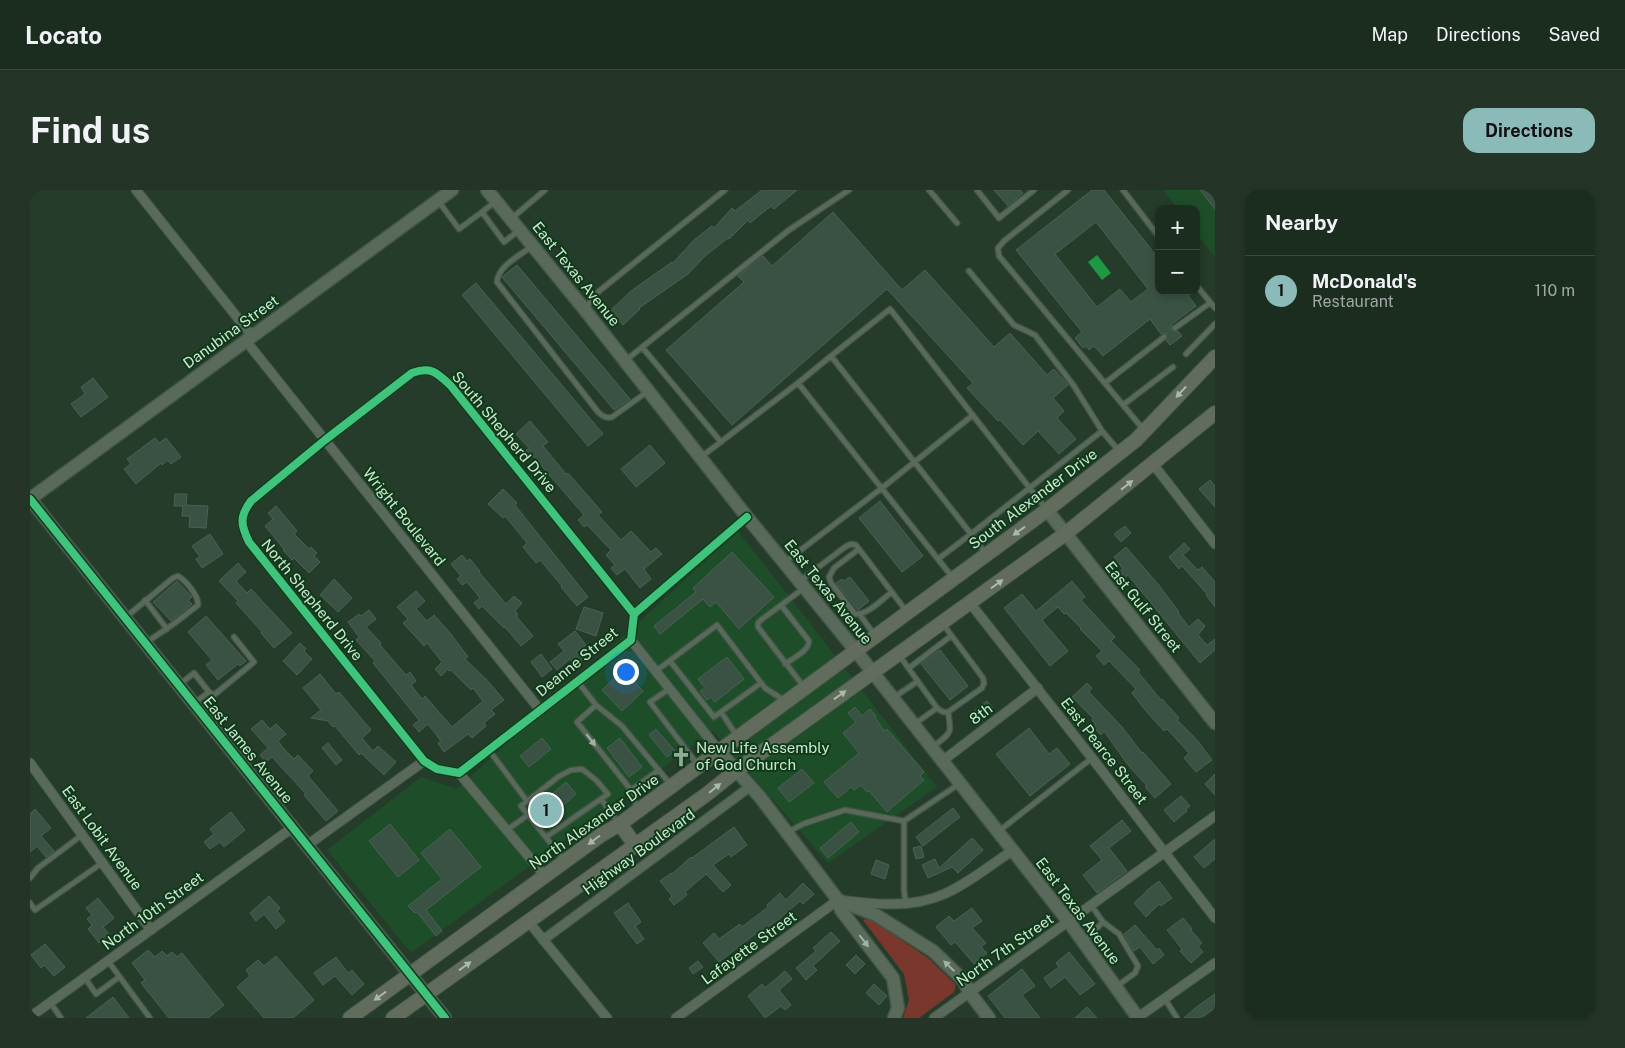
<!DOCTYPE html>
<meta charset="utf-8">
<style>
:root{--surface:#1b2d1f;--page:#243528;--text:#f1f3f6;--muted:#a0a8a4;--line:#39493d;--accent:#8bbbb9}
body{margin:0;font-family:"Public Sans",sans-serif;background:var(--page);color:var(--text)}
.controls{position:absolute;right:15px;top:15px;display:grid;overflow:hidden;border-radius:10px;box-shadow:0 2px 8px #0003}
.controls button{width:45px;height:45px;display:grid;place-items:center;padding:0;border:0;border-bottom:1px solid var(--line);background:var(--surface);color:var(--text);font:25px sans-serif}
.you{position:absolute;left:595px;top:481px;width:18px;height:18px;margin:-12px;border:4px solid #fff;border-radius:50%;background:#1a73e8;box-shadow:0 0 0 8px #1a73e833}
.badge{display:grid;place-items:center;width:32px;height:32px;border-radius:50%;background:var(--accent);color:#111;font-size:16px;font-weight:700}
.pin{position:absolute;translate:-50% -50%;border:2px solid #fff;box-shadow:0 1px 5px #0006}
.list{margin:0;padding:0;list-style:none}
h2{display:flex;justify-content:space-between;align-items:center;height:65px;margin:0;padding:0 20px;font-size:21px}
h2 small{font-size:16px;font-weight:400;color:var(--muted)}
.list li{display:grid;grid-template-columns:32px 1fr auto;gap:15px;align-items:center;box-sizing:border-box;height:70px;padding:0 20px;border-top:1px solid var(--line)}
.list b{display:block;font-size:19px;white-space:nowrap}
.list p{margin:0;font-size:16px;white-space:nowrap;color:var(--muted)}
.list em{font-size:16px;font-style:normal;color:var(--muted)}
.map{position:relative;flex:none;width:1185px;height:828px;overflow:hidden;border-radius:15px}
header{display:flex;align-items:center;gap:30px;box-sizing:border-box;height:70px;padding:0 25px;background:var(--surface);border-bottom:1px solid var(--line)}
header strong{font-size:24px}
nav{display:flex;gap:28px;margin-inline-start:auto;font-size:18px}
.intro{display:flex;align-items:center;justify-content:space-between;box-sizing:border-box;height:120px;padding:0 30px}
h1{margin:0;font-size:35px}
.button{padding:12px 22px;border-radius:15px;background:var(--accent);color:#111;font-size:18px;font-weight:700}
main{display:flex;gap:30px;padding:0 30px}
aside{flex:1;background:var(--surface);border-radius:15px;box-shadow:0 2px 8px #0003}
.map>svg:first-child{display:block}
.built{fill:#1e4e29}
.green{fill:#7a382d}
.water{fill:#1f9844}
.building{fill:#3a5244;stroke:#4a6154;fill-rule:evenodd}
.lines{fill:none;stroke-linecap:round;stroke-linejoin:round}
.lane-casing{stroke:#425546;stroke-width:7}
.street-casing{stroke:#425546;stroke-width:11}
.secondary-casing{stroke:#425546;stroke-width:15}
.primary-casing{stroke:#425546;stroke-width:16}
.lane{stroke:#596a5b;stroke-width:4.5}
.street{stroke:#596a5b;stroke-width:9}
.secondary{stroke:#596a5b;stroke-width:12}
.primary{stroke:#616c5c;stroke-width:14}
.cycleway-casing{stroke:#0d3b19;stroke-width:11}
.cycleway{stroke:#40c37c;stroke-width:8}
.oneway{fill:#a8bba7}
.oneway2{fill:#9fb4a1}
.labels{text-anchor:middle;stroke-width:4;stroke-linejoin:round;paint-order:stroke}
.street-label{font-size:15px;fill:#cee6d0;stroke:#0d3b19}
.poi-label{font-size:15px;fill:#cee6d0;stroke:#0d3b19;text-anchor:start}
</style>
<header>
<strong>Locato</strong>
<nav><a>Map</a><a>Directions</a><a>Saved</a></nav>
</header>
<div class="intro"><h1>Find us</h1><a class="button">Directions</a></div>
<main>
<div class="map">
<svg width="1185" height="828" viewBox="0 0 1185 828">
<rect width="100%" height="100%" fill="#243c29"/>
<path class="built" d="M1133 0H1185V67L1166 43V19H1148Z
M708 341 907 597 798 673 683 541 381 763 297 660 391 587 427 599Z"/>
<path class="green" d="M839 728 898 768 926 795 924 802 889 828H873L879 810 874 784 833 730Z"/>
<path class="water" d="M1067 65 1081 83 1072 90 1058 72Z"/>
<path class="building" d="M732 0H767L744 19 741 16 720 33 718 30 699 49 698 48 675 66 658 84 609 118 610 119 593 135 580 121 601 101 642 72 643 73 664 50 682 36 684 38 702 18 705 21Z
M964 0H990L993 3 978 16Z
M1062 0H1074L1129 69V101H1155L1166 116 1142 134 1141 138 1142 141H1148L1152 146 1140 155 1136 150 1137 145 1135 143 1131 144 1120 129 1073 166 1064 156 1059 160 1056 156 1053 158 1045 148 1052 142 986 60ZM1066 32 1118 99 1101 112 1090 99 1067 117 1025 64Z
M1170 0H1185V19Z
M803 22 872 100 895 80 964 157 980 143 1017 185 1024 179 1038 195 1023 208 1034 221 1027 228 1046 249 1029 264 1008 241 993 255 970 230 968 231 937 198 943 193 857 99 702 235 636 160 714 92 708 86 733 66 742 76Z
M487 75 600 209 584 220 472 87Z
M446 93 573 244 558 256 432 105Z
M63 188 78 207 51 227 41 214 55 204 51 197Z
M500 231 518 252 513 256 536 284 538 283 572 322 568 325 591 350 601 341 621 362 626 358 632 364 614 379 621 389 610 398 595 379 587 385 581 378 585 375 576 365 581 360 557 335 554 337 548 330 554 325 503 266 497 270 492 264 499 258 486 244Z
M125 248 129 253 136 248 151 267 141 274 138 270 132 275 131 273 106 294 94 279 101 274 97 269Z
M620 255 635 273 606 297 591 279Z
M1180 290 1185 296V317L1169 299Z
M473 299 487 313 485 315 558 407 547 416 531 397 532 396 510 370 506 373 493 357 497 353 475 326 473 328 458 314Z
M145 304H157L156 315 178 316 176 338 159 337 160 326H152L153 316H144Z
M850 311 893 366 872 382 829 328Z
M246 316 267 341 264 344 279 359 281 357 287 363 284 366 290 372 279 383 264 368 262 370 253 360 254 359 235 336 243 329 238 323Z
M1095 336 1101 343 1091 352 1084 344Z
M180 344 193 364 172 378 166 369 170 367 162 356Z
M1154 353 1160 359 1153 365 1168 380 1172 377 1185 392V417L1176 405 1177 404 1152 376 1149 379 1139 367Z
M1096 357 1128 394 1149 422 1148 423 1159 437 1168 429 1175 436 1168 445 1177 455 1185 449V460L1170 473 1098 385 1092 391 1087 384 1093 379 1084 367Z
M702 362 744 407 709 439 686 412 680 417 673 409 630 444 624 436 666 402 663 398Z
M432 365 437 371 440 369 450 381 449 382 476 414 484 406 492 413 485 421 488 424 486 426 503 446 491 456 475 437 474 438 452 416 449 419 444 413 450 408 437 392 432 395 427 389 431 386 421 374Z
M208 373 216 382 206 391 217 403 221 399 262 443 244 458 231 443 232 442 206 413 208 411 189 391Z
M820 387 839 411 828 420 806 393 812 389 814 391Z
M304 389 322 408 308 422 290 405Z
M147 391 160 405 162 407 158 410 162 414 141 431 123 412Z
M1042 391 1055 407 1051 410 1085 447 1081 451 1110 480 1108 482 1131 510 1132 509 1149 528 1147 530 1167 550 1182 570 1166 582 1154 568 1159 563 1137 539 1134 541 1116 521 1102 503 1106 499 1079 471 1074 475 1066 466 1072 461 1050 439 1051 438 1036 423 1034 424 1028 417 1012 430 1038 461 1020 476 974 418 992 404 1006 421Z
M386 401 395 411 386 419 397 431 404 425 421 444 438 467 435 469 456 489 474 510 461 520 465 524 454 533 456 536 442 548 438 544 414 562 408 553 411 551 398 534 389 542 383 535 389 530 343 473 345 471 326 450 329 447 318 432 329 424 331 426 339 420 346 429 336 437 351 453 350 455 376 485 380 482 386 491 381 495 392 509 395 506 422 537 453 511 443 498 441 500 421 480 419 481 418 479 411 486 405 479 412 472 397 453 394 456 373 433 378 429 367 417Z
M554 417 573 423 566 446 546 439Z
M176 426 216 471 210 476 208 474 188 490 176 475 182 470 158 442Z
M545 441 556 455 546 462 553 470 545 476 540 469 527 480 520 472 534 461 528 454Z
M270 453 276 459 274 461 282 469 267 485 253 471Z
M910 460 938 496 920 510 891 474Z
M511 464 522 479 512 487 501 472Z
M697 467 714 489 685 512 681 507 677 510 670 501 675 498 668 489Z
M593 480 613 501 592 521 572 500Z
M290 484 306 504 309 502 341 540 332 548 343 561 348 556 366 572 354 585 331 563 329 565 305 536 303 537 298 531 281 528 291 520 273 498Z
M1057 493 1062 498 1059 502 1092 537 1112 563 1113 562 1141 594 1125 608 1115 597 1117 596 1098 575 1074 541 1071 545 1063 537 1066 534 1062 530 1063 528 1042 507Z
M957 511 963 518 950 528 944 521Z
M825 517 832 526 840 519 846 526 845 527 854 541 857 539 894 582 890 586 894 590 857 622 839 601 837 602 831 595 824 600 821 597 808 608 794 592 829 563 813 543 826 532 818 523Z
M232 530 240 539 246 534 256 544 248 551 253 558 264 569 268 565 283 581 278 586 308 621 296 631 274 605 276 604 242 567 236 572 230 565 238 558 221 539Z
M999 538 1019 564 1027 558 1040 574 1000 606 966 564Z
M626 539 645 561 637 567 619 545Z
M512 548 521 559 499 577 490 566Z
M590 548 612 577 599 587 577 558Z
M298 553 312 570 306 575 292 558Z
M772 579 784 593 759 612 748 598Z
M1185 584V605L1175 594Z
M536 592 546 604 516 630 504 616 514 607 516 609Z
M1151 606 1160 616 1156 619 1157 621 1144 632 1134 620Z
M923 618 930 627 893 656 886 647Z
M5 619 21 638 11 646 24 661 16 667 7 656 0 662V624Z
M201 622 215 640 194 657 190 652 180 659 174 652 184 644 180 639Z
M1092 630 1101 641 1079 658 1097 681 1067 703 1053 685 1072 670 1060 656Z
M821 632 829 642 798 668 790 658Z
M360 634 389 670 368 687 339 651Z
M704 637 717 655 701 667 699 664 683 675 701 695 693 702 676 684 655 702 657 705 644 715 639 709 642 706 630 691 641 683 642 684 661 667 662 668Z
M420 639 451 677 396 720 412 741 406 746 387 722 385 723 378 716 412 689 391 663Z
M942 648 953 660 928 683 922 677 898 688 892 675 905 669 909 678Z
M1185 649V669L1174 678 1164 667Z
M891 656 894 667 886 669 883 658Z
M846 670 859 675 855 689 841 684Z
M1129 691 1142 708 1131 716 1129 714 1116 727 1104 713 1116 702V701Z
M773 693 784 704 773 714 770 711 749 729 730 743 729 741 689 772 673 753 684 743 689 749 710 734 712 737 738 717 737 715 750 703 756 710Z
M239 706 250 718 247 721 255 731 246 739 234 724 226 731 220 723Z
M68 708 84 728 73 737 80 745 69 753 58 739 62 735 57 729 62 725 56 718Z
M598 713 611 732 605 736 614 749 607 754 584 723Z
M942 718 952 731 942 738 956 753 951 757 957 763 944 774 925 752 921 755 906 737 919 726 924 731Z
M1153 728 1162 739H1160L1172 753 1168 756 1173 762 1161 773 1150 761 1152 759 1137 740Z
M1105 735 1127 760 1129 758 1134 765 1123 774 1110 757 1104 761 1094 744Z
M801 742 810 751 783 776 787 780 776 790 766 778 786 761 783 758Z
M15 754 35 777 24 786 14 775 11 778 1 765Z
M118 760 125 767 132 761 137 766 142 762 147 767 152 763 194 815 178 828H139L111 793 115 790 102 773Z
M1039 762 1065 794 1050 805 1035 787 1021 798 1014 788 1029 777 1026 773Z
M826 765 835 774 825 784 816 775Z
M246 766 284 810 263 828H234L207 797 220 786 216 780 228 770 234 776Z
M306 767 318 783 322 780 334 794 322 805 305 786 293 795 284 783Z
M668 771 673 777 663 784 659 778Z
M992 779 1005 796 992 805 1010 828H975L958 806Z
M755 781 762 789 749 800 761 815 755 820 751 816 735 828 718 806 732 794 735 798Z
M844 794 857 806 849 815 836 803Z
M1185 804V818L1171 828H1154L1165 818Z
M83 807 99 828H56Z
M1057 817 1067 828H1045Z"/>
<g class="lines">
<defs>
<path id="lane" d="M899 0 927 33
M947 0 969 28 1004 0
M1038 0 974 51 968 58 969 66 1113 239
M1093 0 1129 47
M409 12 429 39 452 22 474 52 488 41
M452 22 465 12
M482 28 515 0
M501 57C489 66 468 76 467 92L568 222C572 226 576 229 582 227L617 202
M939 81 984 135 1005 145 1044 196 1072 241
M1166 95 1185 118
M556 119 563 106 695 0
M1145 138 1180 113
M612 157 691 252
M1156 164 1185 134
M801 166 860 119 1016 319
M596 170 759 40 819 0
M768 193 801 166 941 344 908 369
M1075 193 1134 147
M1093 215 1143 177
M671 267 768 193 923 388
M829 359 804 378 799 387 801 393 825 424C838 425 852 409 862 402
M956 364 941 344 1072 241 1089 261
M755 372 852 298 943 225
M770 391 815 357 821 354 826 355 877 422
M774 398 731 430 728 433V437L774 497
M115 410 137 439
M751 415 779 451C779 461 763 468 755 474
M830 425 844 444
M96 427 143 388 148 386C155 390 169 406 168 415L145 433 117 452
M869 465 907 518 913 522H918L952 498 954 493 953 488 913 434
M640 471 684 527 731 493
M879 478 921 446
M626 481 687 435 735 498 755 511
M548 492 566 515 592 536 641 595
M150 494 164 483 179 502 164 513
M639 499 620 512 668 575
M179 502 184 505 224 472 204 447
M863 508 888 491
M566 515 547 532 601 600 607 618
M691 522 707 546
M886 533 907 518
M904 556C921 542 922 545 918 522
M459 560 497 611
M601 600 629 580
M571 609 588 632
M477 640 498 625
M969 641 1062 568
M758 642 773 634 815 620 874 631
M516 647 578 604 566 590 552 579 541 580 528 587 491 616 534 670
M0 688 8 678 52 645
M0 713 5 720 72 673
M876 713 874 701V631L929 594
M1061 715 1073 732 1089 744 1108 776 1105 783 1087 796
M1055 750 1073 732
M78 771 120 828
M55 788 66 804 89 787
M1135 809 1147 828
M20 812 31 828"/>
<path id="street" d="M106 0 222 146
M216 151 510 520
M1123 274 1185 354
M940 413 1062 568 1185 728
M604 424 421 196C407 183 402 176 382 183L295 250 221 311C209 327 211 335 219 352L394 571 407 579 429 583 601 450 604 424 717 327
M601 450 689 561
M911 572 1008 498
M0 573 121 740
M429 583 515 686
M276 656 394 571
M498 731 577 828
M513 750 721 596
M0 827 262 638
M646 828 808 710C843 714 881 719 914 704 938 694 960 675 982 661
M904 828 1185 626
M1107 828 1185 773"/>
<path id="secondary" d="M457 0 555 120 717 327 826 461 1039 732 1108 828
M0 309 415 828
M0 309 422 0
M1017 320 1185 533
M689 561 730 607 808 710 846 725 903 761 934 791 939 802 959 828
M808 710 811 720 863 788 868 818 864 828"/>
<path id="primary" d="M590 634 605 655
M320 828 571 645 590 634 1017 320 1106 250 1185 167
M363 828 677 604 707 580 1035 344 1185 223"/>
</defs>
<use href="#lane" class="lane-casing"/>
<use href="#street" class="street-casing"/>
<use href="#secondary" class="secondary-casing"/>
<use href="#primary" class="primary-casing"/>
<use href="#lane" class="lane"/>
<use href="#street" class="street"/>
<use href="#secondary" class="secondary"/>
<use href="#primary" class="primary"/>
<defs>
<path id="cycleway" d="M0 309 415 828
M604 424 421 196C407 183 402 176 382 183L295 250 221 311C209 327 211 335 219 352L394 571 407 579 429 583 601 450 604 424 717 327"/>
</defs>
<use href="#cycleway" class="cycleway-casing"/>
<use href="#cycleway" class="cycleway"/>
</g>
<defs><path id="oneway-solid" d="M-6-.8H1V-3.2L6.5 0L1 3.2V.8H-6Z" transform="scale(1.25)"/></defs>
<g class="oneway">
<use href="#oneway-solid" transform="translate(1151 202) rotate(133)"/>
<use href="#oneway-solid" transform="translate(1097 295) rotate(-38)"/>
<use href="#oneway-solid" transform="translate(989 341) rotate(144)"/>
<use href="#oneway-solid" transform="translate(967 394) rotate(-36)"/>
<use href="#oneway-solid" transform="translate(810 505) rotate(-36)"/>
<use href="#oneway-solid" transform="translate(685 598) rotate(-39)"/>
<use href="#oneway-solid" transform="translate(564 650) rotate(143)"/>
<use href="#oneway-solid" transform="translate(435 776) rotate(-36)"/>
<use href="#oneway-solid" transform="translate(350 806) rotate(144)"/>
</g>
<g class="oneway2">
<use href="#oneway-solid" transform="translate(561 550) rotate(52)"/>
<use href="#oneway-solid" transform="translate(834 751) rotate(52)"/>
<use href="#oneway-solid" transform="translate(919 776) rotate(-136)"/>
</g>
<defs>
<symbol id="church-bare" viewBox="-9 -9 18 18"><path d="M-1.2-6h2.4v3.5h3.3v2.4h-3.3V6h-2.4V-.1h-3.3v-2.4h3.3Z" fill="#92aa96" stroke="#0d3b19" stroke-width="2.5" paint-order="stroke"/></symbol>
</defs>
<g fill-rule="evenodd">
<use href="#church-bare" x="637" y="553" width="28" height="28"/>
</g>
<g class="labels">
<g class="street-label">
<text transform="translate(546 84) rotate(51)" y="5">East Texas Avenue</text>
<text transform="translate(201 142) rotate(-36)" y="5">Danubina Street</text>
<text transform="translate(474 242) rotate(50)" y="5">South Shepherd Drive</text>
<text transform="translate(1003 309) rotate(-37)" y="5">South Alexander Drive</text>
<text transform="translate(374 327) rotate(51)" y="5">Wright Boulevard</text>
<text transform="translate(798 402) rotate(51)" y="5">East Texas Avenue</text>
<text transform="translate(282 410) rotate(51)" y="5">North Shepherd Drive</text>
<text transform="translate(1113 417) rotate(51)" y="5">East Gulf Street</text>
<text transform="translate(547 472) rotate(-39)" y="5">Deanne Street</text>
<text transform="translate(951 524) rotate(-37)" y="5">8th</text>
<text transform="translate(218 560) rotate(51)" y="5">East James Avenue</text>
<text transform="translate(1074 561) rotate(52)" y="5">East Pearce Street</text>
<text transform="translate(564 632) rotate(-35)" y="5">North Alexander Drive</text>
<text transform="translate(72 648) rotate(54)" y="5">East Lobit Avenue</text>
<text transform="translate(609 662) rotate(-36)" y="5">Highway Boulevard</text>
<text transform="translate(123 721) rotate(-36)" y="5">North 10th Street</text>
<text transform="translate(1048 721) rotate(53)" y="5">East Texas Avenue</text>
<text transform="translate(719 758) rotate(-36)" y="5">Lafayette Street</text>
<text transform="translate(975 760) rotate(-35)" y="5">North 7th Street</text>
</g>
<g class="poi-label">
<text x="666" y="563">New Life Assembly<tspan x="666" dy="17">of God Church</tspan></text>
</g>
</g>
</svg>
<div class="controls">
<button>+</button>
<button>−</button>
</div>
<div class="you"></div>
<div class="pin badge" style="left:516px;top:620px">1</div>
</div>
<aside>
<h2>Nearby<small></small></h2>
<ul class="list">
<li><span class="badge">1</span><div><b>McDonald's</b><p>Restaurant</p></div><em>110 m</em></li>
</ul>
</aside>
</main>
